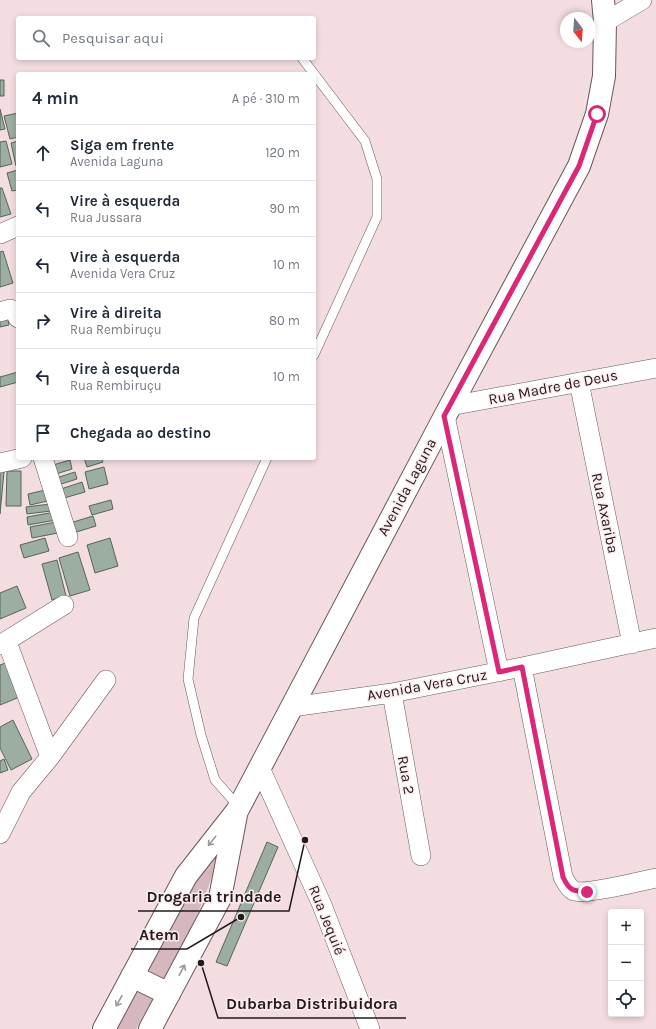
<!DOCTYPE html>
<html lang="pt">
<meta charset="utf-8">
<style>
:root{--surface:#fff;--page:#f6f6f7;--text:#1f2937;--muted:#747a83;--line:#e0e1e3}
body{margin:0;font-family:Karla,sans-serif;background:var(--page);color:var(--text)}
.controls{position:absolute;right:12px;bottom:12px;display:grid;overflow:hidden;border-radius:4px;box-shadow:0 2px 6px #0003}
.controls button{width:36px;height:36px;display:grid;place-items:center;padding:0;border:0;border-bottom:1px solid var(--line);background:var(--surface);color:var(--text);font:20px sans-serif}
.compass{position:absolute;left:560px;top:12px;width:36px;height:36px;border-radius:50%;background:var(--surface);box-shadow:0 2px 6px #0003;rotate:163deg}
.stop{position:absolute;width:12px;height:12px;margin:-9px;border:3px solid #db2777;border-radius:50%;background:#fff}
.stop.end{background:#db2777;border-color:#fff;box-shadow:0 1px 4px #0008}
.list{margin:0;padding:0;list-style:none}
h2{display:flex;justify-content:space-between;align-items:center;height:52px;margin:0;padding:0 16px;font-size:17px}
h2 small{font-size:13px;font-weight:400;color:var(--muted)}
.list li{display:grid;grid-template-columns:26px 1fr auto;gap:12px;align-items:center;box-sizing:border-box;height:56px;padding:0 16px;border-top:1px solid var(--line)}
.list b{display:block;font-size:15px;white-space:nowrap}
.list p{margin:0;font-size:13px;white-space:nowrap;color:var(--muted)}
.list em{font-size:13px;font-style:normal;color:var(--muted)}
.icon{flex:none;width:22px;height:22px;fill:none;stroke:currentColor;stroke-width:2;stroke-linecap:round;stroke-linejoin:round}
.map{position:relative;flex:none;width:656px;height:1029px;overflow:hidden}
.search{position:absolute;background:var(--surface);box-shadow:0 2px 6px #0003;left:16px;top:16px;width:300px;height:44px;display:flex;align-items:center;gap:10px;box-sizing:border-box;padding:0 14px;border-radius:4px;color:var(--muted);font-size:15px}
.panel{position:absolute;background:var(--surface);box-shadow:0 2px 6px #0003;left:16px;top:72px;width:300px;height:388px;border-radius:4px}
.map>svg:first-child{display:block}
.green{fill:#d6b7bd}
.building{fill:#9cada2;stroke:#56655b}
.lines{fill:none;stroke-linecap:round;stroke-linejoin:round}
.service-casing{stroke:#6a575a;stroke-width:10}
.minor-casing{stroke:#6a575a;stroke-width:20}
.secondary-casing{stroke:#6a575a;stroke-width:24}
.service{stroke:#fff;stroke-width:9}
.minor{stroke:#fff;stroke-width:19}
.secondary{stroke:#fff;stroke-width:22}
.oneway{stroke:#9c9899}
.route{stroke:#db2777;stroke-width:5}
.labels{text-anchor:middle;stroke-width:3;stroke-linejoin:round;paint-order:stroke}
.street-label{font-size:15px;fill:#221b1c;stroke:#fdebee}
.leader{fill:none;stroke:#221b1c;stroke-width:1.5}
.callout-dot{fill:#221b1c;stroke:#fdebee;stroke-width:1.5}
.callout-label{font-size:16px;text-anchor:middle;font-weight:bold;fill:#221b1c;stroke:#fdebee;stroke-width:3;stroke-linejoin:round;paint-order:stroke}
</style>
<div class="map">
<svg width="656" height="1029" viewBox="0 0 656 1029">
<rect width="100%" height="100%" fill="#f3dde0"/>
<path class="green" d="M232 826 192 928 136 1029H112L173 916Z"/>
<path class="building" d="M0 80H4V96H0Z
M0 109 5 129 0 130Z
M18 113V137L10 139 4 116Z
M6 141 12 164 0 167V142Z
M18 141V165L16 166 11 143Z
M18 170V190L12 191 7 173Z
M0 188H2L11 214 0 217Z
M3 251 13 283 0 287V252Z
M7 315 9 325 0 327V316Z
M18 372V382L0 387V377Z
M84 458H101L103 462 87 467Z
M70 460 72 469 56 474 53 465Z
M104 467 108 484 89 489 85 472Z
M7 471H21V506H6Z
M0 472H4L0 514Z
M75 472 77 479 58 485 56 478Z
M82 482 85 492 64 498 61 489Z
M50 489 52 500 30 505 28 494Z
M111 500 113 509 92 515 89 506Z
M50 504 51 511 27 514 26 507Z
M55 512 56 520 28 525 27 517Z
M93 516 96 526 73 533 70 523Z
M56 522 58 533 32 538 30 527Z
M45 538 49 551 24 558 20 545Z
M110 538 118 566 95 573 87 545Z
M78 552 90 590 70 596 59 558Z
M57 560 66 596 52 600 42 564Z
M17 586 26 608 0 619V593Z
M8 662 22 696 0 705V665Z
M13 720 32 759 11 770 0 748V727Z
M4 759 8 770 0 773V761Z
M267 842 278 847 227 966 216 962Z"/>
<g class="lines">
<defs>
<path id="service" d="M302 58 365 141 377 179V217L314 355
M239 807 215 780 201 735 188 679 194 618 267 458"/>
<path id="minor" d="M605 22 642 0
M0 234 18 226
M0 312 10 309 15 312 18 318
M579 382 632 644
M450 406 656 368
M445 416 499 672
M43 458 68 537
M0 463 22 458
M7 642 50 757
M0 645 64 605
M522 667 563 877C566 882 568 888 574 891 587 895 640 881 656 878
M392 693 421 856
M292 707 392 693 522 667 656 638
M260 768 322 905 370 1029
M0 834 21 792 50 757 106 680"/>
<path id="secondary" d="M132 976 169 994
M104 1029 186 876 237 811 445 416 579 166 597 114 604 76 605 22 603 0
M150 1029 220 898 236 815"/>
</defs>
<use href="#service" class="service-casing"/>
<use href="#minor" class="minor-casing"/>
<use href="#secondary" class="secondary-casing"/>
<use href="#service" class="service"/>
<use href="#minor" class="minor"/>
<use href="#secondary" class="secondary"/>
</g>
<defs><path id="oneway-shaft" d="M-6 0H5M1.5-3L5.5 0L1.5 3" fill="none" stroke-width="1.6" stroke-linecap="round" stroke-linejoin="round"/></defs>
<g class="oneway">
<use href="#oneway-shaft" transform="translate(212 841) rotate(129)"/>
<use href="#oneway-shaft" transform="translate(182 970) rotate(-62)"/>
<use href="#oneway-shaft" transform="translate(119 1001) rotate(119)"/>
</g>
<g class="lines">
<path class="route" d="M587 892C572 891 569 890 563 877L522 667 499 672 444 416 579 166 597 114"/>
</g>
<g class="labels">
<g class="street-label">
<text transform="translate(553 387) rotate(-11)" y="5">Rua Madre de Deus</text>
<text transform="translate(407 487) rotate(-62)" y="5">Avenida Laguna</text>
<text transform="translate(605 513) rotate(78)" y="5">Rua Axariba</text>
<text transform="translate(427 685) rotate(-10)" y="5">Avenida Vera Cruz</text>
<text transform="translate(406 775) rotate(80)" y="5">Rua 2</text>
<text transform="translate(327 920) rotate(68)" y="5">Rua Jequié</text>
</g>
</g>
<path class="leader" d="M305 840L289 911H138M241 917L187 949H131M201 963L218 1018H406"/>
<g class="callout-dot">
<circle cx="305" cy="840" r="4"/>
<circle cx="241" cy="917" r="4"/>
<circle cx="201" cy="963" r="4"/>
</g>
<g class="callout-label">
<text x="214" y="902">Drogaria trindade</text>
<text x="159" y="940">Atem</text>
<text x="312" y="1009">Dubarba Distribuidora</text>
</g>
</svg>
<div class="controls">
<button>+</button>
<button>−</button>
<button><svg class="icon" aria-label="locate" viewBox="0 0 24 24"><circle cx="12" cy="12" r="6"/><path d="M12 2v4M12 18v4M2 12h4M18 12h4"/></svg></button>
</div>
<svg class="compass" viewBox="-18 -18 36 36"><path d="M0-13l5 13h-10z" fill="#e53935"/><path d="M0 13l5-13h-10z" fill="#747a83"/></svg>
<div class="stop" style="left:597px;top:114px"></div>
<div class="stop end" style="left:587px;top:892px"></div>
<div class="search"><svg class="icon" aria-label="search" viewBox="0 0 24 24"><circle cx="10" cy="10" r="6"/><path d="M15 15l6 6"/></svg>Pesquisar aqui</div>
<section class="panel">
<h2>4 min<small>A pé · 310 m</small></h2>
<ul class="list">
<li><svg class="icon" aria-label="ahead" viewBox="0 0 24 24"><path d="M12 20V5M6 11l6-6 6 6"/></svg><div><b>Siga em frente</b><p>Avenida Laguna</p></div><em>120 m</em></li>
<li><svg class="icon" aria-label="left" viewBox="0 0 24 24"><path d="M17 20v-9H6M10 6l-5 5 5 5"/></svg><div><b>Vire à esquerda</b><p>Rua Jussara</p></div><em>90 m</em></li>
<li><svg class="icon" aria-label="left" viewBox="0 0 24 24"><path d="M17 20v-9H6M10 6l-5 5 5 5"/></svg><div><b>Vire à esquerda</b><p>Avenida Vera Cruz</p></div><em>10 m</em></li>
<li><svg class="icon" aria-label="right" viewBox="0 0 24 24"><path d="M7 20v-9h11M14 6l5 5-5 5"/></svg><div><b>Vire à direita</b><p>Rua Rembiruçu</p></div><em>80 m</em></li>
<li><svg class="icon" aria-label="left" viewBox="0 0 24 24"><path d="M17 20v-9H6M10 6l-5 5 5 5"/></svg><div><b>Vire à esquerda</b><p>Rua Rembiruçu</p></div><em>10 m</em></li>
<li><svg class="icon" aria-label="arrive" viewBox="0 0 24 24"><path d="M6 21V4h12l-3 4 3 4H6"/></svg><div><b>Chegada ao destino</b></div></li>
</ul>
</section>
</div>
